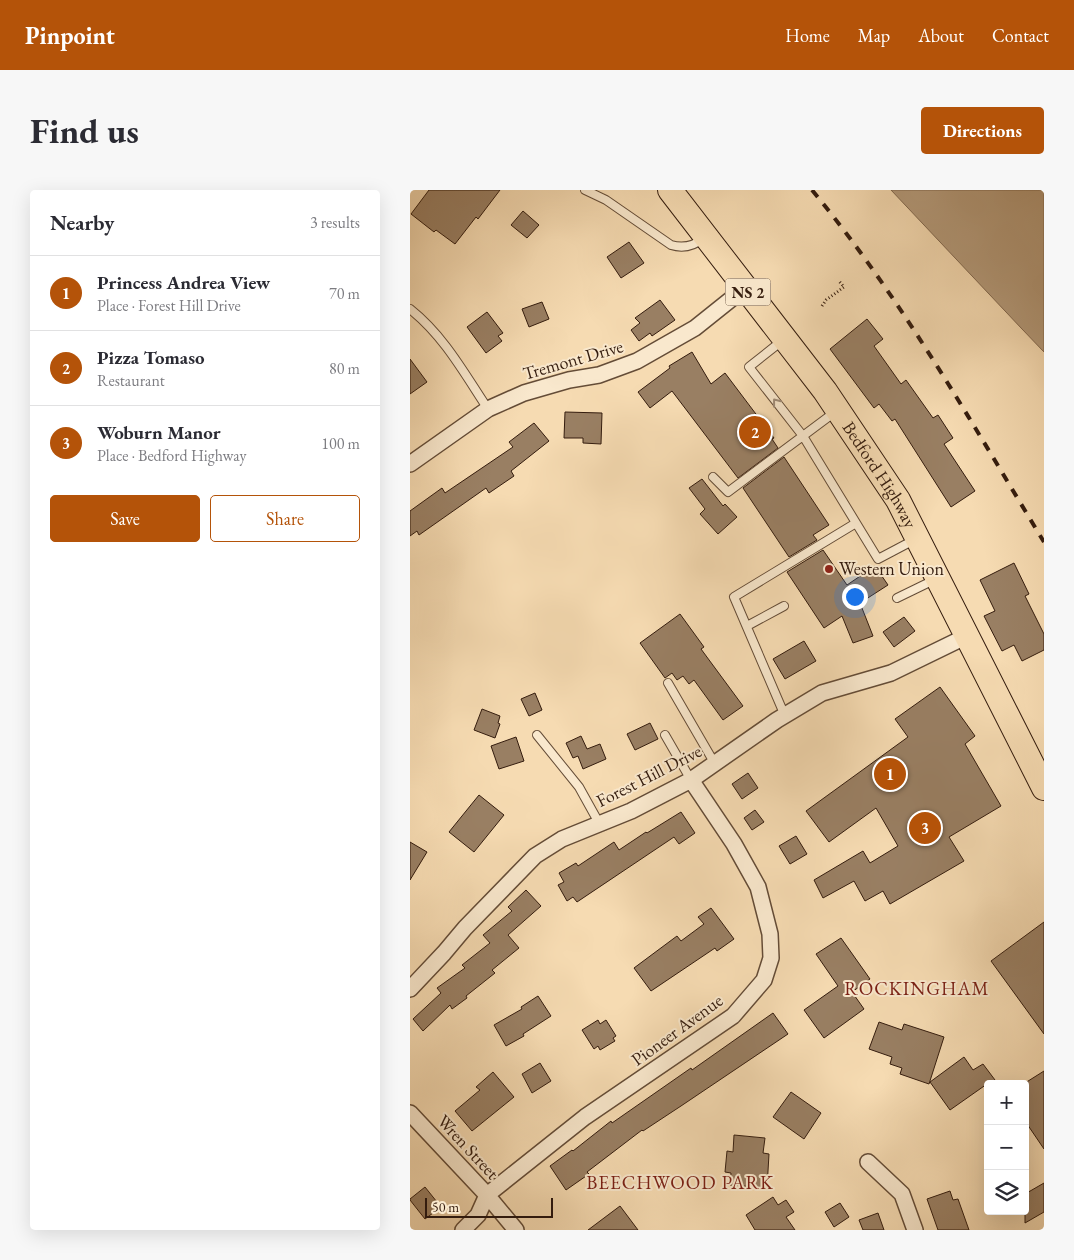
<!DOCTYPE html>
<meta charset="utf-8">
<style>
:root{--surface:#fff;--page:#f7f7f7;--text:#2b2b33;--muted:#7c7c81;--line:#e1e1e2;--accent:#b45309}
body{margin:0;font-family:"EB Garamond",serif;background:var(--page);color:var(--text)}
.controls{position:absolute;right:15px;bottom:15px;display:grid;overflow:hidden;border-radius:5px;box-shadow:0 5px 20px #0002}
.controls button{width:45px;height:45px;display:grid;place-items:center;padding:0;border:0;border-bottom:1px solid var(--line);background:var(--surface);color:var(--text);font:25px sans-serif}
.scale{position:absolute;left:15px;bottom:12px;width:128px;box-sizing:border-box;padding-left:5px;border:2px solid #341c0e;border-top:0;font-size:14px;line-height:18px;white-space:nowrap;color:#341c0e;-webkit-text-stroke:4px #f9e8cd;paint-order:stroke}
.you{position:absolute;left:444px;top:406px;width:18px;height:18px;margin:-12px;border:4px solid #fff;border-radius:50%;background:#1a73e8;box-shadow:0 0 0 8px #1a73e833}
.badge{display:grid;place-items:center;width:32px;height:32px;border-radius:50%;background:var(--accent);color:#fff;font-size:16px;font-weight:700}
.pin{position:absolute;translate:-50% -50%;border:2px solid #fff;box-shadow:0 1px 5px #0006}
.list{margin:0;padding:0;list-style:none}
h2{display:flex;justify-content:space-between;align-items:center;height:65px;margin:0;padding:0 20px;font-size:21px}
h2 small{font-size:16px;font-weight:400;color:var(--muted)}
.list li{display:grid;grid-template-columns:32px 1fr auto;gap:15px;align-items:center;box-sizing:border-box;height:75px;padding:0 20px;border-top:1px solid var(--line)}
.list b{display:block;font-size:19px;white-space:nowrap}
.list p{margin:0;font-size:16px;white-space:nowrap;color:var(--muted)}
.list em{font-size:16px;font-style:normal;color:var(--muted)}
.actions{display:flex;gap:10px;padding:15px 20px}
.actions a{flex:1;padding:11px 0;border:1px solid var(--accent);border-radius:5px;text-align:center;font-size:18px;color:var(--accent)}
.actions .main{background:var(--accent);color:#fff}
.icon{flex:none;width:28px;height:28px;fill:none;stroke:currentColor;stroke-width:2;stroke-linecap:round;stroke-linejoin:round}
.map{position:relative;flex:none;width:634px;height:1040px;overflow:hidden;border-radius:5px}
header{display:flex;align-items:center;gap:30px;box-sizing:border-box;height:70px;padding:0 25px;background:var(--accent);color:#fff}
header strong{font-size:24px}
nav{display:flex;gap:28px;margin-inline-start:auto;font-size:18px}
.intro{display:flex;align-items:center;justify-content:space-between;box-sizing:border-box;height:120px;padding:0 30px}
h1{margin:0;font-size:35px}
.button{padding:12px 22px;border-radius:5px;background:var(--accent);color:#fff;font-size:18px;font-weight:700}
main{display:flex;gap:30px;padding:0 30px}
aside{flex:1;background:var(--surface);border-radius:5px;box-shadow:0 5px 20px #0002}
.map>svg:first-child{display:block}
.water{fill:#b49a7a;stroke:#81684f}
.building{fill:#997f63;stroke:#341c0e}
.lines{fill:none;stroke-linecap:round;stroke-linejoin:round}
.service-casing{stroke:#644c37;stroke-width:10}
.minor-casing{stroke:#644c37;stroke-width:18}
.primary-casing{stroke:#341c0e;stroke-width:26}
.path{stroke:#341c0e;stroke-width:3;stroke-dasharray:1 2.5;stroke-linecap:butt}
.service{stroke:#f9e8cd;stroke-width:8}
.minor{stroke:#f9e8cd;stroke-width:15}
.primary{stroke:#f6dbb2;stroke-width:24}
.rail{stroke:#341c0e;stroke-width:4;stroke-dasharray:9 9;stroke-linecap:butt}
.oneway{stroke:#a08c77}
.poi-dot{fill:#8f2418;stroke:#f9e8cd;stroke-width:2}
.labels{text-anchor:middle;stroke-width:4;stroke-linejoin:round;paint-order:stroke}
.shield{fill:#f9e8cd;stroke:#6f5947;stroke-width:1}
.shield-label{font-size:16px;font-weight:bold;fill:#341c0e}
.street-label{font-size:18px;fill:#341c0e;stroke:#f9e8cd}
.poi-label{font-size:18px;fill:#341c0e;stroke:#f9e8cd;text-anchor:start}
.neighbourhood-label{font-size:19px;letter-spacing:1px;fill:#7a1f14;stroke:#f9e8cd}
</style>
<header>
<strong>Pinpoint</strong>
<nav><a>Home</a><a>Map</a><a>About</a><a>Contact</a></nav>
</header>
<div class="intro"><h1>Find us</h1><a class="button">Directions</a></div>
<main>
<aside>
<h2>Nearby<small>3 results</small></h2>
<ul class="list">
<li><span class="badge">1</span><div><b>Princess Andrea View</b><p>Place · Forest Hill Drive</p></div><em>70 m</em></li>
<li><span class="badge">2</span><div><b>Pizza Tomaso</b><p>Restaurant</p></div><em>80 m</em></li>
<li><span class="badge">3</span><div><b>Woburn Manor</b><p>Place · Bedford Highway</p></div><em>100 m</em></li>
</ul>
<div class="actions"><a class="main">Save</a><a>Share</a></div>
</aside>
<div class="map">
<svg width="634" height="1040" viewBox="0 0 634 1040">
<rect width="100%" height="100%" fill="#f6dbb2"/>
<filter id="stains"><feTurbulence type="fractalNoise" baseFrequency=".004" numOctaves="4"/><feColorMatrix values="0 0 0 0 .2 0 0 0 0 .09 0 0 0 0 .02 0 0 0 .5 -.17"/></filter>
<radialGradient id="worn" r=".72"><stop offset=".6" stop-color="#630" stop-opacity="0"/><stop offset="1" stop-color="#630" stop-opacity=".3"/></radialGradient>
<path class="water" d="M481 0H634V162L612 139Z"/>
<path class="building" d="M19 0H90L68 29 66 27 45 54 26 40 24 42 1 24Z
M113 21 129 35 117 48 101 35Z
M219 52 234 73 211 88 197 67Z
M250 110 265 130 242 146 240 143 229 151 221 140 230 133 225 128Z
M132 112 139 129 119 137 112 119Z
M77 122 93 143 88 146 92 151 76 163 57 137Z
M457 129 473 149 464 156 491 194 496 190 523 228 528 225 543 248 534 254 565 301 541 317 485 229 482 231 469 214 464 218 420 159Z
M282 162 301 194 315 183 364 248 362 249 368 258 328 288 262 201 240 218 228 202 260 178 259 176Z
M0 169 17 192 0 204Z
M155 222 192 223 191 254 173 253V248H154Z
M124 233 139 251 101 281 104 286 79 303 76 298 9 345 7 341 0 346V321L32 298 35 303 103 257 99 252Z
M374 267 419 335 403 345 407 350 379 367 333 298Z
M292 289 313 316 315 314 327 327 308 344 290 324 295 319 279 298Z
M413 360 437 395 465 376 478 395 450 413 463 446 443 453 432 426 414 438 377 382Z
M604 373 619 404 615 406 634 444V460L612 471 604 455 592 461 574 426 585 421 570 390Z
M270 424 294 457 291 459 333 516 313 530 284 490 279 494 273 486 267 490 262 483 255 488 230 453Z
M494 427 505 441 484 457 473 442Z
M394 451 406 471 375 489 363 469Z
M530 497 565 546 555 554 591 616 539 647 554 671 480 714 473 701 455 711 444 691 413 708 404 690 453 661 460 673 488 656 466 618 419 652 396 621 498 547 485 529Z
M125 503 132 520 119 526 111 509Z
M72 519 90 526 88 533 90 534 85 548 64 540Z
M240 533 248 549 225 560 217 544Z
M171 546 177 559 190 554 196 569 173 579 168 566 163 568 156 553Z
M106 547 114 571 89 579 81 556Z
M338 583 348 598 332 609 322 594Z
M69 605 94 625 64 662 39 642Z
M345 620 354 632 342 640 334 628Z
M271 622 285 643 269 654 264 647 167 712 163 707 157 711 148 695 154 692 149 683 166 673 168 676 204 652 209 660 236 642 237 643Z
M386 646 397 664 380 674 369 656Z
M0 652 17 662 0 690Z
M116 700 131 716 98 745 109 758 82 780 85 783 56 806 57 808 42 819 40 815 13 841 3 829 31 803 27 798 55 778 52 775 80 753 73 745 102 721 98 717Z
M301 718 324 749 307 761 305 758 241 801 224 778 267 746 271 751 294 734 288 727Z
M634 732V844L581 771Z
M431 748 460 789 442 802 454 819 414 848 394 820 428 796 406 764Z
M128 806 141 826 113 844 114 846 96 856 84 835 112 819 111 817Z
M363 823 378 844 271 916 233 941 232 940 177 982 179 984 156 1000 140 976 162 960 163 961 201 931 202 933 281 878 282 880Z
M188 830 190 834 196 830 206 846 203 848 205 851 190 860 188 856 184 859 172 840Z
M469 832 492 840 494 834 534 847 519 894 490 884 492 878 480 874 482 867 459 859Z
M554 867 563 880 573 874 588 894H577L540 920 520 892Z
M130 873 141 891 122 903 112 884Z
M634 881V959L615 931V893Z
M83 882 104 907 62 941 45 921 70 900 66 897Z
M381 902 411 923 394 949 363 927Z
M324 945 355 948 353 963 359 964 357 998 320 995 321 983 315 982 317 961 323 962Z
M634 993V1022L615 1033V1004Z
M15 997 31 1017 15 1029 0 1010V1009Z
M540 1001 543 1010 548 1009 559 1040H528L517 1009Z
M363 1007 368 1015 376 1010 384 1022 376 1027 385 1040H345L336 1025Z
M430 1013 439 1027 424 1037 415 1022Z
M210 1016 228 1040H178Z
M468 1023 474 1040H453L449 1030Z"/>
<g class="lines">
<defs>
<path id="service" d="M175 0 196 10 261 55C274 59 284 56 294 48
M0 119C34 146 54 183 78 219
M373 150 339 177 393 246 468 369 504 350
M303 287 318 302 425 222
M487 408 524 390
M337 436 374 416
M258 493 305 574
M375 526 324 407 446 333
M127 545 169 597 189 633
M255 545 281 590"/>
<path id="minor" d="M0 274 78 219 114 203 159 190 189 185 227 171 285 138 335 98
M0 799 34 763 55 738 125 666 152 649 221 621 281 590 367 530 412 503 481 483 557 446
M0 923 77 1005 106 1040
M458 972 492 1004 505 1040
M53 1040 68 1025 77 1005 175 927 323 826 354 790 361 768 360 744 348 697 324 654 281 590"/>
<g id="primary">
<path id="s1" d="M260 0 415 201 488 310 634 598"/>
</g>
</defs>
<use href="#service" class="service-casing"/>
<use href="#minor" class="minor-casing"/>
<use href="#primary" class="primary-casing"/>
<path class="path" d="M412 116 416 110 434 97 429 91"/>
<use href="#service" class="service"/>
<use href="#minor" class="minor"/>
<use href="#primary" class="primary"/>
<path class="rail" d="M402 0C492 109 561 232 634 352"/>
</g>
<defs><path id="oneway-chevron" d="M-2-3.5L2.5 0L-2 3.5" fill="none" stroke-width="1.6" stroke-linecap="round" stroke-linejoin="round" transform="scale(1.25)"/></defs>
<use class="oneway" href="#oneway-chevron" transform="translate(366 212) rotate(-128)"/>
<circle class="poi-dot" cx="419" cy="379" r="5"/>
<g class="labels">
<rect class="shield" x="315.5" y="88.5" width="45" height="27" rx="4"/>
<g class="shield-label">
<text x="338" y="108">NS 2</text>
</g>
<g class="street-label">
<text transform="translate(163 170) rotate(-16)" y="6">Tremont Drive</text>
<text dy="6" stroke="none"><textPath href="#s1" startOffset="354">Bedford Highway</textPath></text>
<text transform="translate(239 586) rotate(-27)" y="6">Forest Hill Drive</text>
<text transform="translate(267 840) rotate(-36)" y="6">Pioneer Avenue</text>
<text transform="translate(58 957) rotate(47)" y="6">Wren Street</text>
</g>
<g class="poi-label">
<text x="429" y="385">Western Union</text>
</g>
<g class="neighbourhood-label">
<text x="507" y="805">ROCKINGHAM</text>
<text x="270" y="999">BEECHWOOD PARK</text>
</g>
</g>
<rect width="100%" height="100%" filter="url(#stains)"/>
<rect width="100%" height="100%" fill="url(#worn)"/>
</svg>
<div class="controls">
<button>+</button>
<button>−</button>
<button><svg class="icon" aria-label="layers" viewBox="0 0 24 24"><path d="M12 4l9 5-9 5-9-5zM3 14l9 5 9-5"/></svg></button>
</div>
<div class="scale">50 m</div>
<div class="you"></div>
<div class="pin badge" style="left:480px;top:584px">1</div>
<div class="pin badge" style="left:345px;top:242px">2</div>
<div class="pin badge" style="left:515px;top:638px">3</div>
</div>
</main>
